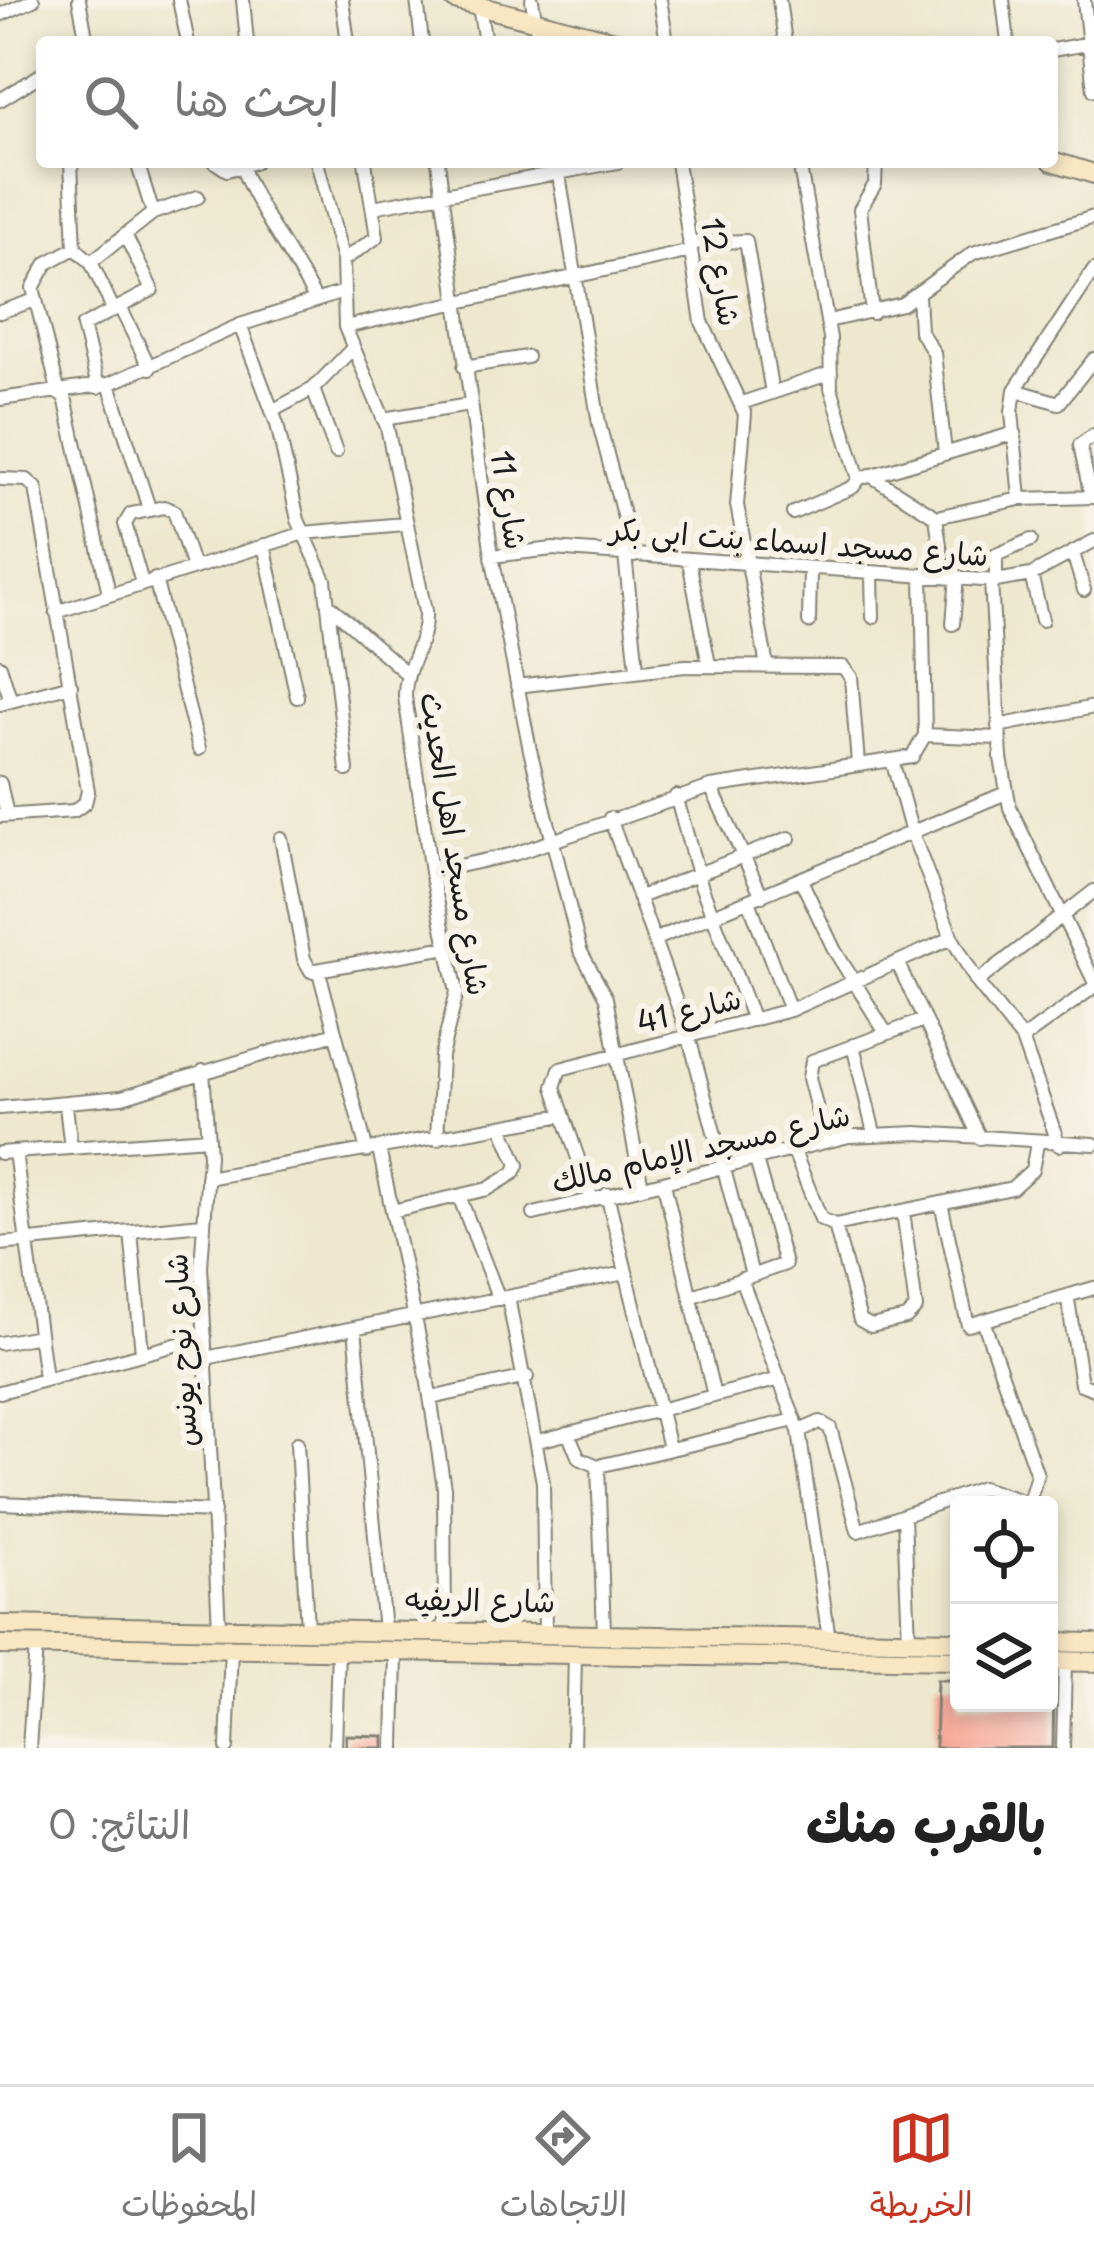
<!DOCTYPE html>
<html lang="ar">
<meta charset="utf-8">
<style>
:root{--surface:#fff;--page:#f6f6f6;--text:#222;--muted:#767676;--line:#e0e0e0;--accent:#c8321e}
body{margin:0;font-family:"Playpen Sans","Playpen Sans Arabic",sans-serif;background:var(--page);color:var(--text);direction:rtl}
.controls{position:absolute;right:36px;bottom:36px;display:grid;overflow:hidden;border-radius:12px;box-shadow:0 6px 18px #0003}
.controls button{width:108px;height:108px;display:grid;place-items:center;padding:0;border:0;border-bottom:3px solid var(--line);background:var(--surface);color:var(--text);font:60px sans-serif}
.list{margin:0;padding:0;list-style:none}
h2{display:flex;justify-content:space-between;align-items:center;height:156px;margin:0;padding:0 48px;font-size:51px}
h2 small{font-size:39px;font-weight:400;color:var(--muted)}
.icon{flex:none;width:66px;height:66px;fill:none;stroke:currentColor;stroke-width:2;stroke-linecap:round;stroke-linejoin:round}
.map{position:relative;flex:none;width:1094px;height:1748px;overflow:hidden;direction:ltr}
.search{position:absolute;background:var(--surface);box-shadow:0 6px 18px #0003;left:36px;right:36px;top:36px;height:132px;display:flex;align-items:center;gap:30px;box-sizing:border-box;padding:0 42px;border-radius:12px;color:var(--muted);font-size:45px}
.sheet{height:336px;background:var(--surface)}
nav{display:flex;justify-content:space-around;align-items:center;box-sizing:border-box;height:168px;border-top:3px solid var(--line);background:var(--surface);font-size:33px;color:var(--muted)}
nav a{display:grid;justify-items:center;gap:6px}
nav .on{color:var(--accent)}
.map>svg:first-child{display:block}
.building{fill:#f6a99a}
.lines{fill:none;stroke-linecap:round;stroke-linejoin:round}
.street-casing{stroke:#848275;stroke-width:16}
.secondary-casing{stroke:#848275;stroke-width:22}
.street{stroke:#fff;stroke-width:12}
.secondary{stroke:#f9e7c3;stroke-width:18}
.labels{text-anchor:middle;stroke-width:12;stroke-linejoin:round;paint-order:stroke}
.street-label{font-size:30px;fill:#1c1c1c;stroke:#f7f3e8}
</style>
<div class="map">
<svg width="1094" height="1748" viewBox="0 0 1094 1748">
<rect width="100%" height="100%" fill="#f7f3e8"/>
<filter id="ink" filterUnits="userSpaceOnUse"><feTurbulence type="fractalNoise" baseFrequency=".00833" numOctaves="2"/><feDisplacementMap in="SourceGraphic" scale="24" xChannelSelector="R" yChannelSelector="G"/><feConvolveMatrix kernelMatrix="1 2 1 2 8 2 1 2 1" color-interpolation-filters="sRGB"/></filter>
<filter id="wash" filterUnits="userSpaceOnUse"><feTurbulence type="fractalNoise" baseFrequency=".004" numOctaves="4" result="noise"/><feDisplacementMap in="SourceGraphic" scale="48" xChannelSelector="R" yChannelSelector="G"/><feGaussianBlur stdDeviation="2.7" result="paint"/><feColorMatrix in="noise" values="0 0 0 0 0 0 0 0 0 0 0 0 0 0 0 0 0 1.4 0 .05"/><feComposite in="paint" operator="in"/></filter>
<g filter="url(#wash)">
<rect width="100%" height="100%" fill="#ede8ce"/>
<g id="blocks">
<path class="building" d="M1049 1678 1054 1683 1053 1748H935L937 1680H959V1703H1049Z
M346 1735 384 1736V1748H346Z"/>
</g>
</g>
<g filter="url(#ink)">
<use href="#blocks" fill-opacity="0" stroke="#848275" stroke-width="3"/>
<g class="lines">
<defs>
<path id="street" d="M79 0 87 42
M179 0 188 42
M243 0 247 42
M342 0 348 42
M417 0 422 42
M532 0 539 42
M660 0 667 42
M779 0 785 42
M1003 0 1008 42
M1084 0 1094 90
M479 7 485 42
M0 15 33 0
M1052 50 1092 43
M0 100 42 74
M71 162 75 248 91 262 113 309
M137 162 153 213
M215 162 227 170 255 162
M317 162 343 260
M365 162 377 237 343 260 345 327 387 427 425 611C427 645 404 665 405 697L431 872 457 992 441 1056 437 1139
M438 162 492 556 530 750 580 950 606 998 642 1187
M557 162 599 424 634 556
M677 162 702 322 745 414 737 505 767 666
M241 166C261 215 290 252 315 299
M373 207 618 162
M689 243 746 241 772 393
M91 262 153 213 198 197
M918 296 920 331 934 353 945 453
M120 307 150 368
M0 312 35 300
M872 313 860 209 875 184 876 162
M828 321 902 304 973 253 1094 217
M240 325 277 424 298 520 325 580 347 770
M345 327 691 251
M464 367 527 357
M109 384 149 508
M98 387 83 326 152 290 126 237
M313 389 336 452
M1015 390 1059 403 1094 359
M64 393 109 593
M59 394 33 288 47 263 75 248
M0 399 109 384 240 325 340 293
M742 403 831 373
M272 411 313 389 352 349
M383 419 469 405
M870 475 936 517 1020 499 1094 497
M866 477 1015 433
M0 479 27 480 36 488 88 791 85 803 74 811 0 816
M1091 497 1080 445 1094 435
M1020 499 1012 412 1015 390 1094 270
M793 513 853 487 859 479 831 388 830 338 799 162
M936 517 944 574
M264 545 297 697
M1073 553 1084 590
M625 555 637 669
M492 556 553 549 996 581 1031 575 1094 541
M689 561 709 665
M1031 575 1042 620
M872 576 873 617
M155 579 199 749
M991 581 1001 758 1010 808 1094 981
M996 581V555L1031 540
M142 583 125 524 131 514 164 507 174 511 193 567
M331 607 406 673
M56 612 304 533 404 524
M809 622 810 571
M953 624 957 576
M0 666 11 701
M517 686 685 666 843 667 851 677 858 764
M0 704 71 685
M998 726 1094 707
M925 735 999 738
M892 760 912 833 952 938 977 982 1022 1039 1059 1145
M0 783 7 815
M711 787 762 896
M676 796 701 885 753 1020
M610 818 689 1037 752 1275
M281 838 304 959 311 971 447 947
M431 872 514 854 711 787 912 757 925 735 922 574
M801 880 835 951 886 1033
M642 896 789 838
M749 901 790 1010
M656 939 1006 793
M898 964 980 1138
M319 972 367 1151
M977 982 1094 891
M1022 1039 1094 987
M853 1045 874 1133
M203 1071 209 1156 201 1266 219 1628
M66 1106 71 1148
M0 1108 122 1097 335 1033
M825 1140 809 1078 812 1061 924 1020
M379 1149 426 1370 444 1488 445 1631
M793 1149 821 1219 835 1225 1012 1188 1032 1170 1037 1144
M15 1152 45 1378
M0 1153 208 1138
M207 1178 563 1115
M664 1184 714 1396
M607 1194 669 1448
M459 1196 499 1299
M591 1197 554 1087 560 1069 790 1010 952 938
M941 1203 968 1325 1094 1288
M392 1211 488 1189 514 1173 518 1165 502 1127
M534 1214 849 1136 917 1133 1094 1144
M835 1225 860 1320 871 1326 906 1318 916 1308 903 1211
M131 1231 142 1353
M0 1244 202 1224
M741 1279 799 1431 829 1639
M693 1296 785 1264 756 1160
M508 1297 543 1482 545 1632
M1068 1300 1081 1384 1094 1389
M984 1323 1037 1475 1028 1505
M355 1328 384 1630
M0 1343 39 1336
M206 1358 625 1273
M0 1392 205 1337
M431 1398 527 1377
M799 1431 820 1422 830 1428 858 1531 982 1488 1028 1503
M568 1433 579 1458 598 1466
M538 1441 780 1379
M297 1443 307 1629
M0 1503 214 1512
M904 1517 909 1640
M604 1633 598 1466 795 1420
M29 1748 36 1645
M227 1748 231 1648
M335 1748 338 1649
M394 1748 396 1651
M573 1748 575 1654
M1063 1748 1065 1661"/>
<path id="secondary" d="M455 0 618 42
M1052 161 1094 174
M0 1625 959 1641
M1049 1642 1094 1643
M0 1645 959 1660
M1049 1661 1094 1662"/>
</defs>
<use href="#street" class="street-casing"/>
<use href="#secondary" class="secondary-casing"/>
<use href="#street" class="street"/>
<use href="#secondary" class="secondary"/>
</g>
</g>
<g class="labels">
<g class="street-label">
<text transform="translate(720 272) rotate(80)" y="10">شارع 12</text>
<text transform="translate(508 500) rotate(81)" y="10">شارع 11</text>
<text transform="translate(799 543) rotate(4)" y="10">شارع مسجد اسماء بنت ابى بكر</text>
<text transform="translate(454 844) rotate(81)" y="10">شارع مسجد اهل الحديث</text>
<text transform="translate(689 1011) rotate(-14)" y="10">شارع 41</text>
<text transform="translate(701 1149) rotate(-13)" y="10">شارع مسجد الإمام مالك</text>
<text transform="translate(182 1350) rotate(-93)" y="10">شارع نوح يونس</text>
<text transform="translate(480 1601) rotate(1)" y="10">شارع الريفيه</text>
</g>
</g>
</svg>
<div class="controls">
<button><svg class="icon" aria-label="locate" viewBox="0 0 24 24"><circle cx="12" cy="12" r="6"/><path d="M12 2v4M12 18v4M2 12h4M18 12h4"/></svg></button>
<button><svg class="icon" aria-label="layers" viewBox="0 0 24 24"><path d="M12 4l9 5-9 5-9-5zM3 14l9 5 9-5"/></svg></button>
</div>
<div class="search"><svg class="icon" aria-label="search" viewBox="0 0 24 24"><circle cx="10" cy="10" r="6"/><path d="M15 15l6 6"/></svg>ابحث هنا</div>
</div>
<section class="sheet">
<h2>بالقرب منك<small>النتائج: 0</small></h2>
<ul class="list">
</ul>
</section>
<nav>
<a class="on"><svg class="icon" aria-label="map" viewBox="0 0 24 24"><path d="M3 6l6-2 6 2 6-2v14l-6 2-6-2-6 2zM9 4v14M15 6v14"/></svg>الخريطة</a>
<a><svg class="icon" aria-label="directions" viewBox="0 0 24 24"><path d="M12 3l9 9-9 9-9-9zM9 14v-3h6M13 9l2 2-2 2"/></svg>الاتجاهات</a>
<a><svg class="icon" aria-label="saved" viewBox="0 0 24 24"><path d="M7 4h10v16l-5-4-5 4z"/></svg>المحفوظات</a>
</nav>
